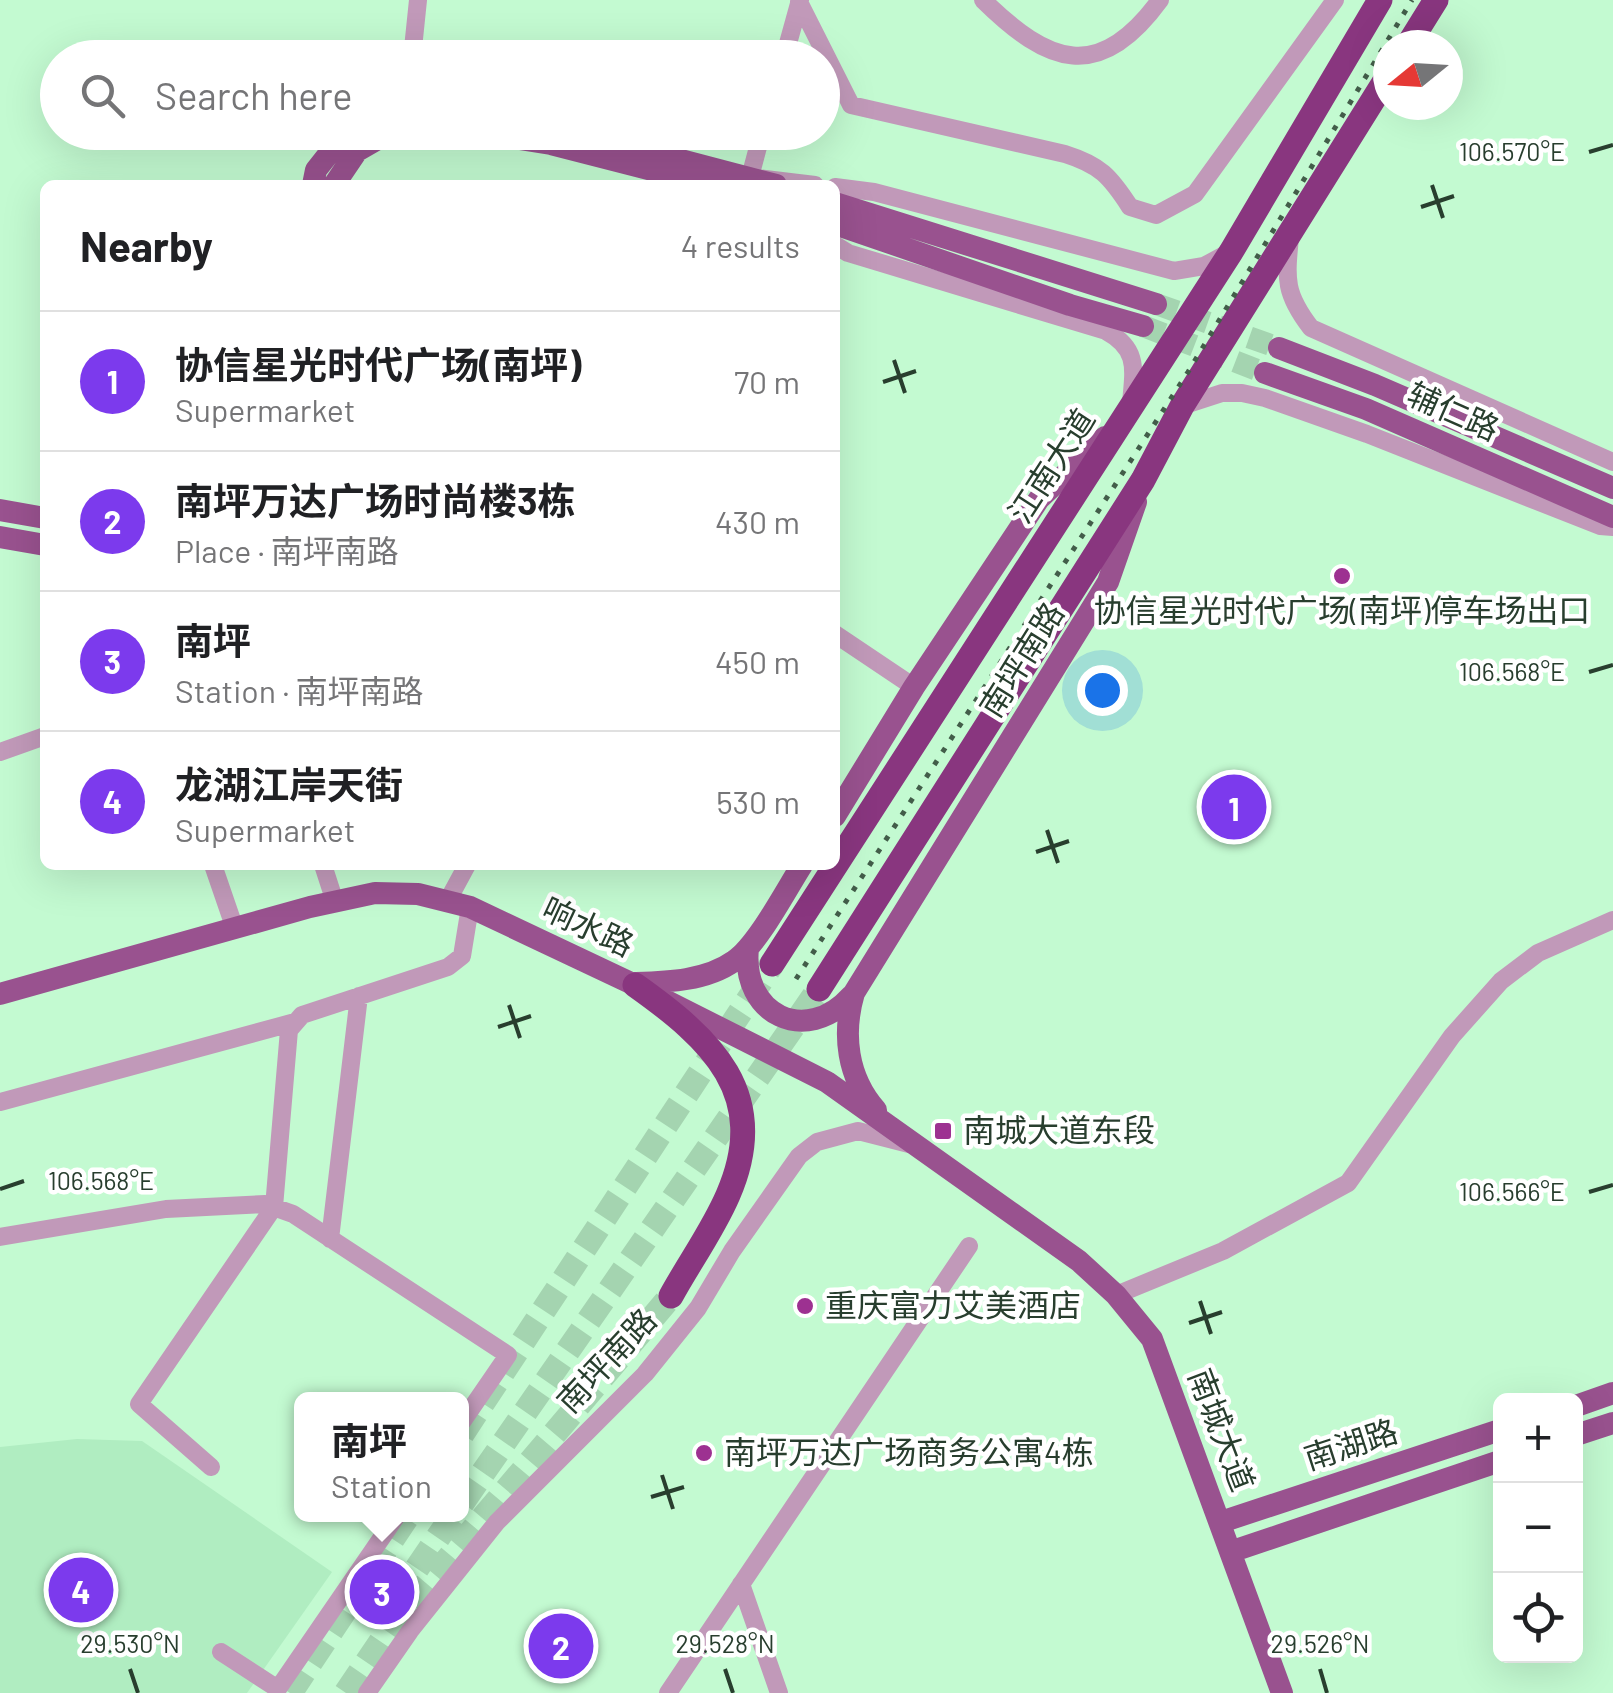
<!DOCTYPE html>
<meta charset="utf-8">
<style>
:root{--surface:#fff;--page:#f2f2f2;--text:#202124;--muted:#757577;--line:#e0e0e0;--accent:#7c3aed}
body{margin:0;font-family:Barlow,"Noto Sans SC",sans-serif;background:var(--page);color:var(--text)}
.controls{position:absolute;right:30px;bottom:30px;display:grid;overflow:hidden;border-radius:15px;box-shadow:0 10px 40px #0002}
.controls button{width:90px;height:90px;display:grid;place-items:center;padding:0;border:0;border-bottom:2px solid var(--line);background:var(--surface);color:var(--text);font:50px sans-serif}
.compass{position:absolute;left:1373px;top:30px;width:90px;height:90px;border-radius:50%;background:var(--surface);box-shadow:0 10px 40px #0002;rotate:252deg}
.you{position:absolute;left:1102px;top:690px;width:35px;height:35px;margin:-25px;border:8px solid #fff;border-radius:50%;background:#1a73e8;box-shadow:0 0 0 15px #1a73e833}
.badge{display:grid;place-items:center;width:65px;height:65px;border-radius:50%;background:var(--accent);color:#fff;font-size:32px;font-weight:700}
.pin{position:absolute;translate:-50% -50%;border:5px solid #fff;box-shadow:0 2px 10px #0006}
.popup{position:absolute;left:294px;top:1392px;width:175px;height:130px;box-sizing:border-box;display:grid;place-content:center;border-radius:15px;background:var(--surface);filter:drop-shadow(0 2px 8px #0005);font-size:32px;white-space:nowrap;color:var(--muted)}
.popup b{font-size:38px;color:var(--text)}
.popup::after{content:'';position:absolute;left:50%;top:100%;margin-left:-20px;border:20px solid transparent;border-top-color:var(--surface)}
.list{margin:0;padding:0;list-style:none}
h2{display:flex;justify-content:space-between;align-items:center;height:130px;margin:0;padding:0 40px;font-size:42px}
h2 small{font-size:32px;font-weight:400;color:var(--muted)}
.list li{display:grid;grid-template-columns:65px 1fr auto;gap:30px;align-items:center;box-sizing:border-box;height:140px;padding:0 40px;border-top:2px solid var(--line)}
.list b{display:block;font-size:38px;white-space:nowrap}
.list p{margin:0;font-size:32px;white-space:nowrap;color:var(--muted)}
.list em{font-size:32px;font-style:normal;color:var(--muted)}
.icon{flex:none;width:55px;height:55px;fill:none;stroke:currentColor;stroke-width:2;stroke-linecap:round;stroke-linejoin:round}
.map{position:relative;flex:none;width:1613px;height:1693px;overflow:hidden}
.search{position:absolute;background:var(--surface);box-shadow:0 10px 40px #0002;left:40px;top:40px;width:800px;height:110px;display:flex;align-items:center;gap:25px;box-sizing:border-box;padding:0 35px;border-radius:55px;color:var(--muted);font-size:38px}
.panel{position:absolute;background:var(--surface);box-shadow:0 10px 40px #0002;left:40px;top:180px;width:800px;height:690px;border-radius:15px}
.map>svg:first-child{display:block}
.built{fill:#b0edc1}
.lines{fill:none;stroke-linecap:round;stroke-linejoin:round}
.major-tunnel{stroke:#a4d4b0;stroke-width:22;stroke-dasharray:22 11;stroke-linecap:butt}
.highway-tunnel{stroke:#a4d4b0;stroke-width:25;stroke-dasharray:25 12;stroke-linecap:butt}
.minor{stroke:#c199b9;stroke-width:18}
.major{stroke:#99528f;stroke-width:22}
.highway{stroke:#89367f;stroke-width:25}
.rail{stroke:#425d49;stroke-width:5;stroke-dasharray:5 10;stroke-linecap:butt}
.ticks{fill:none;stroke:#283e2e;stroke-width:4}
.poi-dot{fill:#9d3191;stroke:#fff;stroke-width:4}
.labels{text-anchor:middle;stroke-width:9;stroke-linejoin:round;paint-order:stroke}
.street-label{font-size:32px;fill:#283e2e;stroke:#fff}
.poi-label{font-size:32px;fill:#283e2e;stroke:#fff;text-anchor:start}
.ticks-label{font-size:25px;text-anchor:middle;fill:#283e2e;stroke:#fff;stroke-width:9;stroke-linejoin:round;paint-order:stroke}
</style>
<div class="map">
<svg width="1613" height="1693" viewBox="0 0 1613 1693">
<rect width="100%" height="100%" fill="#c3fad1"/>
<path class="built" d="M77 1439 142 1441 332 1572 247 1693H0V1447Z"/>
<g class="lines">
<path class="major-tunnel" d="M1156 304 1279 348
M1143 326 1265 373"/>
<path class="highway-tunnel" d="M462 1434 772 964
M462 1503 819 989
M396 1599 454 1514
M290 1693 409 1514
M346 1693 393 1624 671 1296"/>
<path class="minor" d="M983 0C1048 64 1099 84 1160 0
M799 2 851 105 1065 154C1100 165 1110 176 1130 207L1156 215 1195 194 1335 0
M412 58 418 0
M784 58 800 0
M762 132 750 177 815 185
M835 187 874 192 1174 271 1204 266 1230 252
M1290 237C1286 279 1284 293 1311 328L1613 462
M835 245 848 253 1106 331C1139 349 1134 369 1131 403
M1182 406 1222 393H1242L1265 398 1367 434 1600 526 1613 527
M835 634 914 687
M0 752 45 736
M213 865 235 929
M323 865 335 902
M447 902 467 865
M0 1102 295 1022
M0 1237 166 1209 265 1204 293 1214 508 1355 462 1422
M330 1239 359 996
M1116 1295 1223 1251 1348 1183 1452 1036 1501 981 1538 953 1613 920
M211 1467 139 1404 274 1207 289 1030 302 1015 448 967 462 956 470 907
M741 1584 779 1693
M221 1652 278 1689
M275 1693 398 1514
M367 1693 410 1631 497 1522 645 1374 698 1308 732 1251 799 1156 817 1142 858 1131 909 1144
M668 1693 969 1246"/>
<path class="major" d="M477 132 551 144 711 185
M574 132 776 185
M313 185 316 170 346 132
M334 185 357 151 390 132
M835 203 1156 304
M835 224 1070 305 1143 326
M1279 348 1375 385 1613 488
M1265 373 1366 409 1613 517
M0 510 45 518
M0 537 45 545
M835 816 914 687 1039 499 1105 437
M748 948C741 1015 806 1046 851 996
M635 983C667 982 706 981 734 961 757 946 786 890 802 865
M0 994 310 907 375 893 418 894 470 907 635 985 827 1082 1079 1261 1116 1295 1152 1339 1282 1693
M876 1110C847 1077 842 1034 854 993L1108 582 1136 502
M1576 1406 1613 1393
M1576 1435 1613 1423
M1221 1522 1500 1430
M1233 1551 1500 1461"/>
<path class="highway" d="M1408 45 1436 0
M772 964 1231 252 1380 0
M635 985C711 1039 772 1094 728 1195 713 1230 689 1263 671 1296
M819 989 1143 480 1182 406 1388 76"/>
<path class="rail" d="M796 979 1188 372 1412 0"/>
</g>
<path class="ticks" d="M1589 152 1613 145M1432 185 1443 218M1421 207 1454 196M894 360 905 393M883 382 916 371M1589 672 1613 665M1047 830 1058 863M1036 852 1069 841M509 1005 520 1038M498 1027 531 1016M0 1189 24 1181M1589 1192 1613 1185M1200 1301 1211 1334M1189 1323 1222 1312M662 1475 673 1509M651 1497 684 1487M130 1669 138 1693M725 1669 733 1693M1320 1669 1327 1693"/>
<g class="poi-dot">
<circle cx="1342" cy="576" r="10"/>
<rect x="933" y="1121" width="20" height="20" rx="5"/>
<circle cx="805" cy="1306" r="10"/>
<circle cx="704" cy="1453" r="10"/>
</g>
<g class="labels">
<g class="street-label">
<text transform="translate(1453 412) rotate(24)" y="11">辅仁路</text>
<text transform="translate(1052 466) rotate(-57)" y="11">江南大道</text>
<text transform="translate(1022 660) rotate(-58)" y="11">南坪南路</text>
<text transform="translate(588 927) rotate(25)" y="11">响水路</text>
<text transform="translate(607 1361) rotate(-47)" y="11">南坪南路</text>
<text transform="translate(1221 1430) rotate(69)" y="11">南城大道</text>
<text transform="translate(1351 1445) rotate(-18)" y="11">南湖路</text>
</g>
<g class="poi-label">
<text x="1342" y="622" text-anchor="middle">协信星光时代广场(南坪)停车场出口</text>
<text x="963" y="1142">南城大道东段</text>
<text x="825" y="1317">重庆富力艾美酒店</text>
<text x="724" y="1464">南坪万达广场商务公寓4栋</text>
</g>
</g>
<g class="ticks-label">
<text x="1512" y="161">106.570°E</text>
<text x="1512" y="681">106.568°E</text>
<text x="101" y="1190">106.568°E</text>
<text x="1512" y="1201">106.566°E</text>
<text x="130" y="1653">29.530°N</text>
<text x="725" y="1653">29.528°N</text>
<text x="1320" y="1653">29.526°N</text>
</g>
</svg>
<div class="controls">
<button>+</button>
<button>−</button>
<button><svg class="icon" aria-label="locate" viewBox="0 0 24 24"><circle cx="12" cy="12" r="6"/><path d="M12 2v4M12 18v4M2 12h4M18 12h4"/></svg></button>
</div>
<svg class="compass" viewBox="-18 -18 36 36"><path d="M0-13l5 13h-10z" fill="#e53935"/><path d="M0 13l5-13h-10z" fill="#757577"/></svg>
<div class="you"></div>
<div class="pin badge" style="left:1234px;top:807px">1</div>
<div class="pin badge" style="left:561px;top:1646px">2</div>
<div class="pin badge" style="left:382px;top:1592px">3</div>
<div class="popup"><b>南坪</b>Station</div>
<div class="pin badge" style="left:81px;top:1590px">4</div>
<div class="search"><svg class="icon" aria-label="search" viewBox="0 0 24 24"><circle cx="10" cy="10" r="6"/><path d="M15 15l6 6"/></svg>Search here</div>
<section class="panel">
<h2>Nearby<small>4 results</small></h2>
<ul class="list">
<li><span class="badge">1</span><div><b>协信星光时代广场(南坪)</b><p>Supermarket</p></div><em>70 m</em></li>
<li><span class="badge">2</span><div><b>南坪万达广场时尚楼3栋</b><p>Place · 南坪南路</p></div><em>430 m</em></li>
<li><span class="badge">3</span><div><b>南坪</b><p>Station · 南坪南路</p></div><em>450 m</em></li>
<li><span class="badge">4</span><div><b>龙湖江岸天街</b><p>Supermarket</p></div><em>530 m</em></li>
</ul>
</section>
</div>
